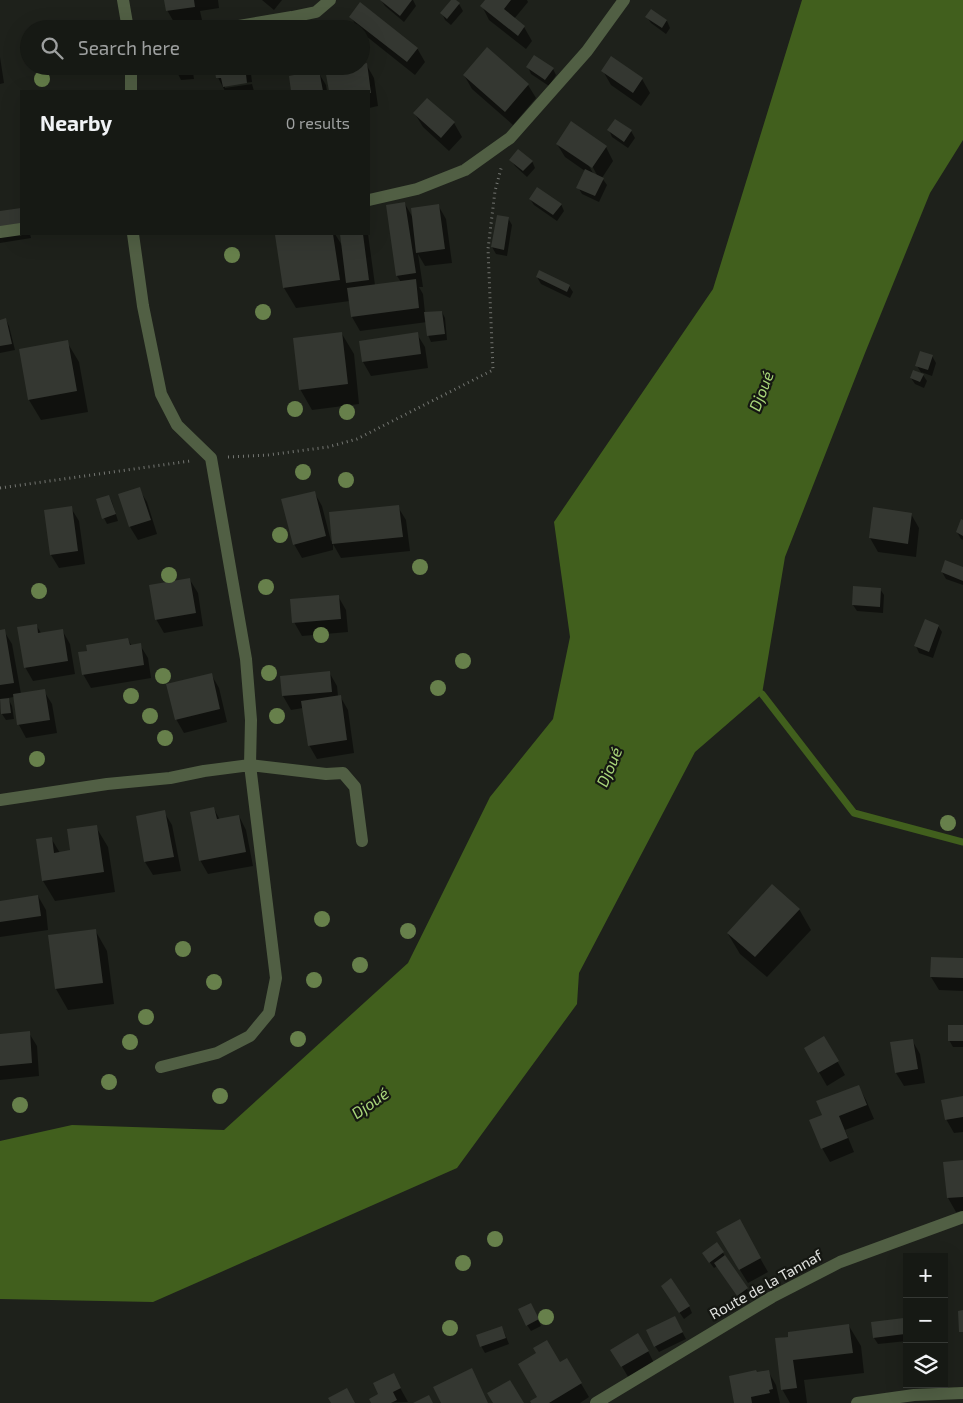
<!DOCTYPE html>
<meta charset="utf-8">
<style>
:root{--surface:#161914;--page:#1f221d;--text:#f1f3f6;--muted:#9ea0a0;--line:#353834}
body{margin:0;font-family:"Exo 2",sans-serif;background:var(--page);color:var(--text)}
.controls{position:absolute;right:15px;bottom:15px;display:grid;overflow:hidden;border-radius:0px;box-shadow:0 5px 20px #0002}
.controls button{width:45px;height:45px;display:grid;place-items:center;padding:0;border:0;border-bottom:1px solid var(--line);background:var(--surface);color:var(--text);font:25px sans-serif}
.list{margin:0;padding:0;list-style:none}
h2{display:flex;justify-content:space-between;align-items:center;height:65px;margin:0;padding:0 20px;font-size:21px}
h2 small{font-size:16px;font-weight:400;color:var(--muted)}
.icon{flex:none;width:28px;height:28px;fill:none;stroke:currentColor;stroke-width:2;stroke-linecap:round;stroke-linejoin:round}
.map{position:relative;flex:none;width:963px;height:1403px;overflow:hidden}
.search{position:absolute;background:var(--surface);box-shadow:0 5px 20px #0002;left:20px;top:20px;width:350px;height:55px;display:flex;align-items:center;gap:12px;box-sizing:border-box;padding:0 18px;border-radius:28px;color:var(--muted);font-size:19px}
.panel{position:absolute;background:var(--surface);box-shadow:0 5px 20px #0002;left:20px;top:90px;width:350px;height:145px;border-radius:0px}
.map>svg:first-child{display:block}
.water{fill:#415f1d}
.shadow{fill:#0007;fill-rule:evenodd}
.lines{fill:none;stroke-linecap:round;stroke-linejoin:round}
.stream{stroke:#415f1d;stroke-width:7}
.building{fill:#343731}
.path{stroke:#747672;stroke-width:3;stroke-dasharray:1 4;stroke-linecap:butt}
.minor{stroke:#515f44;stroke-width:12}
.tree{fill:#67804b}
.labels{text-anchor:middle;stroke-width:4.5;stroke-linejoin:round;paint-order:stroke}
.street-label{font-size:15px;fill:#dfe1de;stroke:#151712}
.water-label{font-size:16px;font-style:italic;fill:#a9d67a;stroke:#151712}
</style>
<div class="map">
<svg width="963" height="1403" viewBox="0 0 963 1403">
<rect width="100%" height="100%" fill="#1e211b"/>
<path class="water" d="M802 0H963V140L930 193 865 353 785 557 762 694 695 752 579 973 577 1004 457 1168 153 1302 0 1299V1141L72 1125 224 1130 408 963 490 797 553 719 570 637 554 522 713 289Z"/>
<path class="shadow" d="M166 0H218L219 8 200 11 202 20 175 24 167 10Z
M262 0H282L274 10Z
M381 0H413L416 6 404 22 385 6Z
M452 0 459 4 463 11 451 25 445 20 442 13Z
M487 0H527L528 2 514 19 524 27 532 41 526 49 489 20 482 6Z
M651 11 667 21 670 28 666 34 651 23 647 17Z
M351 17 417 48 425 62 415 75 361 32V29H358Z
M0 57 4 83 0 84Z
M366 64 374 78 378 106 369 108V91H330L327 70 361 66Z
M177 66H192L194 79 181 80 178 74Z
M212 66H250L252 82 225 85V88L252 84 254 91H225Z
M528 67 553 69 556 75 549 86 531 74Z
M603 71 642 79 650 93 641 106 611 85Z
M318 72 326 85 327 91H293L290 77Z
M464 75 528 85 536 98 513 125 472 89Z
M427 99 454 123 462 137 449 151 423 127 415 114Z
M615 120 631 131 635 138 628 148 612 137 609 130Z
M557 144 606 147 613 161 602 178 607 185 599 202 582 194 578 187 585 171 565 157ZM590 162 597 175H594L588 164Z
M511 160 532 161 535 168 527 177 515 166Z
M530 199 561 204 564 211 557 221 534 205Z
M405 204 413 218 438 205 446 219 452 263 425 266 418 254 423 287H419L423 294 425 313 442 312 445 318 447 340 431 342 428 335 427 322 360 331 352 317 350 301 296 308 284 288 276 236 289 234H335L343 247 341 234H368L375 285 401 282 397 276Z
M21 209V234H30L31 238 0 243V213Z
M508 218 512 225 507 256 496 254 492 247Z
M537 277 569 286 573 292 570 298 541 284Z
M6 320 9 326 15 350 0 353V321Z
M342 334 354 354 359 404 312 410 300 389Z
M417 334 425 347 428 368 371 376 363 362 360 342Z
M67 342 79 362 88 412 41 420 29 400Z
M932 356 936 363 932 376 921 372 927 381 924 388 915 384 911 378 922 374 917 366Z
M139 489 147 502 157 534 138 540 130 527 120 495Z
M314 492 322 506 331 541 398 507 406 520 410 551 341 558 333 544V550L302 558 294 544Z
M109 496 112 502 118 521 107 524 104 518Z
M71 508 79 521 85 564 59 568 51 555Z
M911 514 919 528 916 557 878 552 870 538Z
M963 521V540L961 539 957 532Z
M963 568V585L946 579 942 572Z
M190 580 198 593 203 626 164 633 156 619Z
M880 589 884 595 883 613 857 611 853 605Z
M338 596 346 610 348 632 302 636 294 622Z
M36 625 41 633 62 630 70 644 75 674 33 681 25 667Z
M938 626 942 632 933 658 919 653 916 646Z
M0 631H4L12 644 21 694 44 691 52 704 57 733 26 738 19 725 14 697 8 698 12 706 14 719 6 720 2 714 0 700Z
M128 640 132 646 140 645 148 658 151 678 91 688 83 674Z
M329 672 337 686 338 696H340L348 710 354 753 317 759 309 745 303 708 291 710 283 696 281 677Z
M211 674 219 688 227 722 184 733 176 719Z
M214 809 220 820 239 816 246 830 253 866 208 874 200 860Z
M164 812 172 825 181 871 153 875 145 862Z
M96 827 108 847 115 892 55 901 43 881 51 838 60 853 71 851Z
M38 896 46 910 48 930 0 937V902Z
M799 909 811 930 767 977 740 954 728 934Z
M95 930 107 951 114 1004 68 1010 56 989 49 936Z
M963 959V991L939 990 931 977Z
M963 1027V1047H953L949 1040Z
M29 1033 37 1046 39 1076 0 1080V1035Z
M824 1038 845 1075 827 1086 805 1048Z
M912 1040 920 1054 925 1083 904 1086 896 1073Z
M858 1086 866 1100 874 1119 845 1130 854 1152 830 1162 822 1148 824 1116Z
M963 1098V1132L954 1133 946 1119Z
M963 1161V1211L956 1212 948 1198 944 1163Z
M747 1235 768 1272 748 1283 725 1246Z
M717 1244 751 1295 741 1302 717 1266 714 1268 708 1260Z
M666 1293 689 1306 692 1313 684 1319Z
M534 1311 541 1326 531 1331 527 1325Z
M903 1320 907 1326V1341L878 1344 874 1338 873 1323Z
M678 1324 686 1339 659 1352 655 1346Z
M849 1326 861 1346 864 1373 804 1380 807 1403H790L782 1389 776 1339Z
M502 1327 509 1344 485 1353 481 1346Z
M612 1350 648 1351 655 1365 630 1380Z
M567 1360 589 1397 580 1403H532L539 1398 560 1364Z
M768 1371 776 1385 780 1403H735L757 1374Z
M393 1375 408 1402 372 1403 380 1395Z"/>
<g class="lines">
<path class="stream" d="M762 694 854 813 963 842"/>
</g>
<path class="building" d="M164 0H194L195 7 166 11Z
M380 0H412L400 16Z
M451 0H456L460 3 447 19 440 13Z
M485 0H511L504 9 525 26 518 36 480 6Z
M360 2 418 48 407 62 349 17Z
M651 9 667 20 662 28 645 17Z
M487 47 529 84 505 112 463 75Z
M534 55 554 68 545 80 526 67Z
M611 56 643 78 633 93 601 71Z
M367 63 371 93H369V91H329L325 69 344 66H361V64Z
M175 66H190L191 72 176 74Z
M214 66H245L247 83 223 87 221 78H216Z
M319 70 323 91H291L289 76Z
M427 98 455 122 441 138 413 113Z
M615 119 632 130 624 142 607 130Z
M571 121 607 146 592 168 556 144Z
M518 149 533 161 523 171 509 160Z
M585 169 604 178 595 196 576 188Z
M537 187 562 204 553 215 529 199Z
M405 202 416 273 396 276 386 205Z
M439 204 445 249 416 253 411 208Z
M21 208V225L0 228V211Z
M497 215 509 217 504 250 491 247Z
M280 234H333L340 280 283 288 275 235Z
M340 234H363L369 280 346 283Z
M539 270 570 285 567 292 536 277Z
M416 279 419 308 351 317 347 288Z
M442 311 445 334 427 336 424 312Z
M6 318 12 344 0 346V320Z
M342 332 348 384 299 390 293 338Z
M418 332 421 354 362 362 359 341Z
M68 340 77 391 28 400 19 349Z
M920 351 933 355 928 370 915 366Z
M913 370 924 374 920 382 910 378Z
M140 487 151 520 129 527 118 494Z
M315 491 326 536 293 545 281 499Z
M109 495 116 514 102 519 96 499Z
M399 505 403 537 332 544 329 512Z
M72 506 78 551 50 555 44 510Z
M873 507 912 513 908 544 869 538Z
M961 519 963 520V536L956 532Z
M945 560 963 567V581L941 572Z
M190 578 196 613 155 620 149 585Z
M853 586 881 588 880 607 852 605Z
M339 595 341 619 292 623 290 599Z
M925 619 939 625 929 652 914 646Z
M37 624 38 633 63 629 68 661 24 668 17 627Z
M5 629 14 683 0 685V630Z
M128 638 130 645 141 643 144 665 82 675 78 652 87 651 86 645Z
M330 671 332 692 282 696 280 676Z
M212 673 220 709 175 720 166 684Z
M45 689 50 720 17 725 13 694Z
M341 695 347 740 308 746 301 701Z
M9 698 11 713 1 714 0 699Z
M214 807 217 819 239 815 246 852 199 861 190 812Z
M165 810 174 857 144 862 136 816Z
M97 825 104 872 42 881 36 839 52 837 54 853 70 850 67 829Z
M772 884 800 909 755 957 727 933Z
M38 895 41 916 0 922V901Z
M96 929 103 983 55 989 48 935Z
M931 957 963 958V978L930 977Z
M948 1025H963V1041H948Z
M30 1031 32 1063 0 1066V1034Z
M824 1036 839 1061 818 1073 804 1048Z
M913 1039 918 1069 895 1073 890 1042Z
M859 1085 867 1105 839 1116 848 1138 821 1149 809 1120 822 1115 816 1101Z
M963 1096V1117L945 1120 941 1100Z
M963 1160V1197L947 1198 943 1162Z
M740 1219 761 1258 739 1270 716 1232Z
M717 1242 724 1252 709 1263 702 1253Z
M725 1255 748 1288 737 1296 714 1263Z
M671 1278 690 1306 679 1313 661 1286Z
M531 1303 539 1319 526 1326 518 1309Z
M963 1310V1332H959L958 1311Z
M675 1316 683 1332 654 1347 646 1330Z
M904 1318 905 1334 873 1338 871 1322Z
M849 1324 853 1353 793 1360 797 1388 781 1390 775 1338 788 1337V1332Z
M502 1326 506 1338 480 1347 476 1335Z
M638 1333 649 1351 621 1367 610 1350Z
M547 1340 560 1362 567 1358 582 1383 549 1403H531L530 1401 537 1397 518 1364 536 1353 533 1348Z
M472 1368 488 1403H441L433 1387Z
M756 1370 757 1372 769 1370 773 1389 769 1390 770 1393 751 1397 752 1403H734L729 1376Z
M394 1373 401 1388 393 1392 397 1400 391 1403H371L369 1399 378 1394 373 1383Z
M510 1380 524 1403H493L487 1393Z
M347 1388 355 1403H331L328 1398Z
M429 1395 433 1403H413Z"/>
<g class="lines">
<path class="path" d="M228 457 268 455 328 447 357 439 493 370 488 249 495 191 502 165
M0 488 190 461"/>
<path class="minor" d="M123 0 128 29
M221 29 292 17 316 12 330 0
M131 91V66
M369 200 417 189 465 170 510 138 587 51 624 0
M0 232 21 229
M133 234 143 306 161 394 177 425 211 458 246 659 251 720 250 765 276 978 269 1013 250 1036 217 1053 161 1067
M0 800 107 784 170 778 204 771 250 765 326 774 343 773 355 787 362 841
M596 1403 772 1297 840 1262 963 1217
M857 1403 914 1395 963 1393"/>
</g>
<g class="tree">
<circle cx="42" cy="79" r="8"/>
<circle cx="232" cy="255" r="8"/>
<circle cx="263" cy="312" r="8"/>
<circle cx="295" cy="409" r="8"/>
<circle cx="347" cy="412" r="8"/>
<circle cx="303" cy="472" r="8"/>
<circle cx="346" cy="480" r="8"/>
<circle cx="280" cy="535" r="8"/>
<circle cx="420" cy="567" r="8"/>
<circle cx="169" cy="575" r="8"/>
<circle cx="266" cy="587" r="8"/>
<circle cx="39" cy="591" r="8"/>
<circle cx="321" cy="635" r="8"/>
<circle cx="463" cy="661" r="8"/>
<circle cx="269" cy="673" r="8"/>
<circle cx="163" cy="676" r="8"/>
<circle cx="438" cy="688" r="8"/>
<circle cx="131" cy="696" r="8"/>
<circle cx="150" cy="716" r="8"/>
<circle cx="277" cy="716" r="8"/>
<circle cx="165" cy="738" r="8"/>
<circle cx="37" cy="759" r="8"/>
<circle cx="948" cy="823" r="8"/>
<circle cx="322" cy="919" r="8"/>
<circle cx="408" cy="931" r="8"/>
<circle cx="183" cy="949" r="8"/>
<circle cx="360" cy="965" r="8"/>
<circle cx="314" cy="980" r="8"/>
<circle cx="214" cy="982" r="8"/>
<circle cx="146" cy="1017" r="8"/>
<circle cx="298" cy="1039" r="8"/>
<circle cx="130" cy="1042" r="8"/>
<circle cx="109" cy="1082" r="8"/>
<circle cx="220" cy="1096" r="8"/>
<circle cx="20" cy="1105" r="8"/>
<circle cx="495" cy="1239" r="8"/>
<circle cx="463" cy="1263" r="8"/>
<circle cx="546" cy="1317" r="8"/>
<circle cx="450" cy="1328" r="8"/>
</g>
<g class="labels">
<g class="street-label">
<text transform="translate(766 1285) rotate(-29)" y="5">Route de la Tannaf</text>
</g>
<g class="water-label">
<text transform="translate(761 391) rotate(-69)" y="6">Djoué</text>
<text transform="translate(609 767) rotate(-67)" y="6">Djoué</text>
<text transform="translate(370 1103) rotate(-35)" y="6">Djoué</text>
</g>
</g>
</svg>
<div class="controls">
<button>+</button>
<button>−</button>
<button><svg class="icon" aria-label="layers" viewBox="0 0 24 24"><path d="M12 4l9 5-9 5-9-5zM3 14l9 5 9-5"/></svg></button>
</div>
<div class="search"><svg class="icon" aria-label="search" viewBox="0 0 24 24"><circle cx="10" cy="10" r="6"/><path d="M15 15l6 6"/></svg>Search here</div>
<section class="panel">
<h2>Nearby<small>0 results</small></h2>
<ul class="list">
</ul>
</section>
</div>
